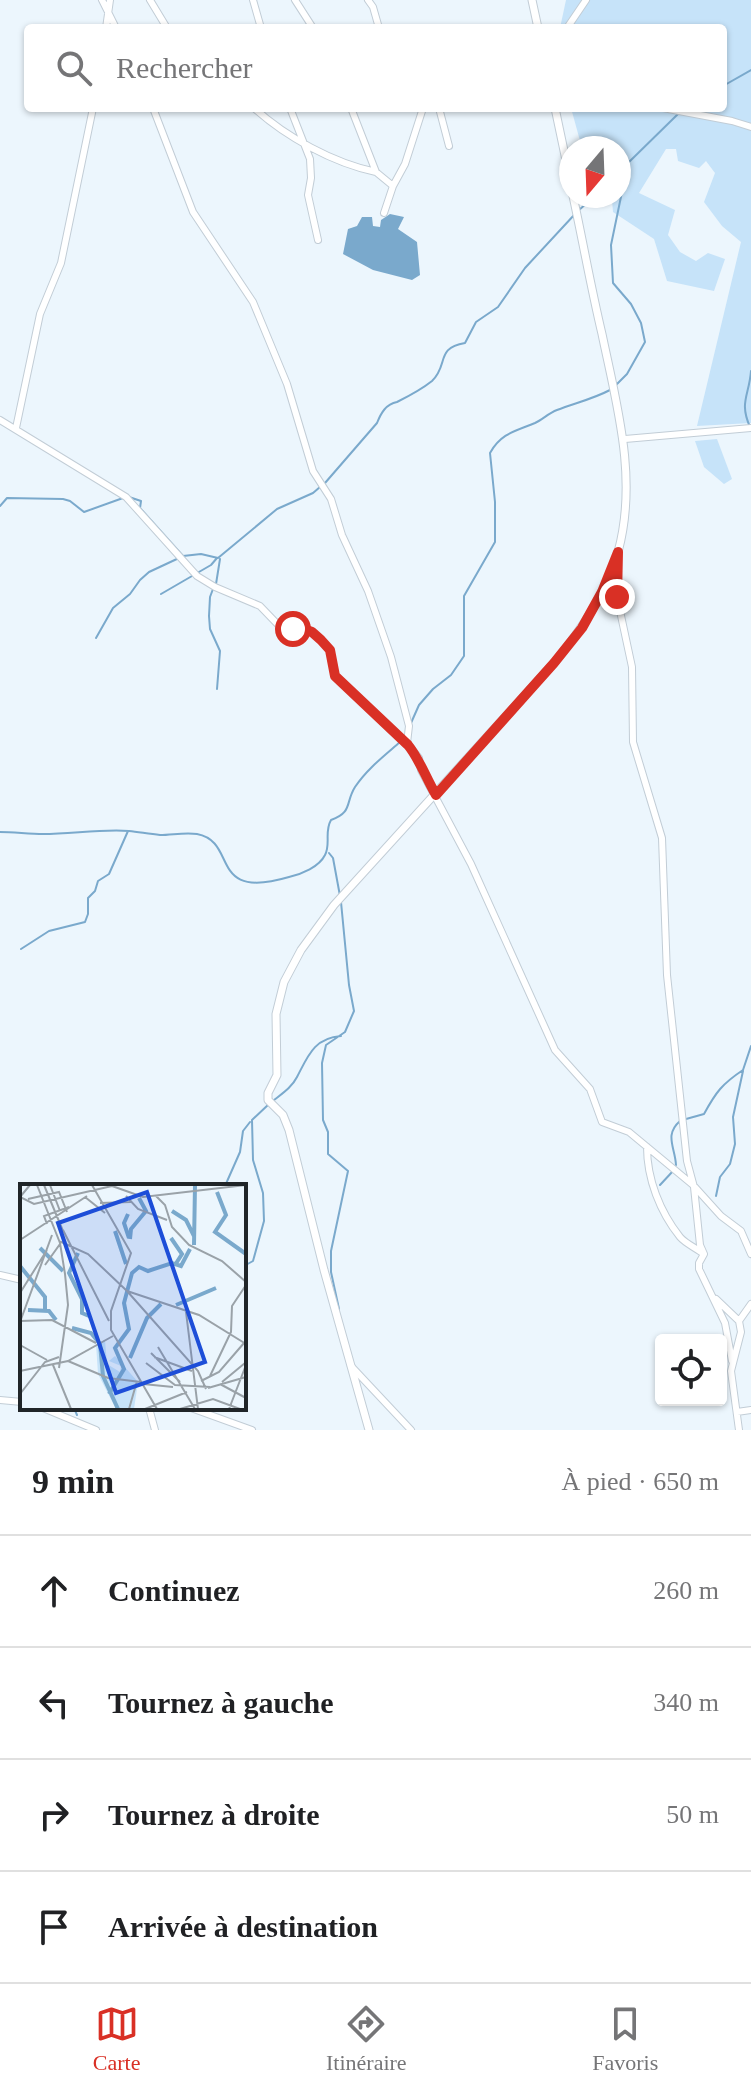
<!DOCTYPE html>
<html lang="fr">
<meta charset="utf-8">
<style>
:root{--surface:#fff;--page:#f2f2f2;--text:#202124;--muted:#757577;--line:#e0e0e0;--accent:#d93025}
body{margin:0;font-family:Georgia,serif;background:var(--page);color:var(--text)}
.controls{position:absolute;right:24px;bottom:24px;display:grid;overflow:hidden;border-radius:8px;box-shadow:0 2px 6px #0004}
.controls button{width:72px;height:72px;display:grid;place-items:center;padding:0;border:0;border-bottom:2px solid var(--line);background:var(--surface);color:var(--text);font:40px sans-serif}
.compass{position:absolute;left:559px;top:136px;width:72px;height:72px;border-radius:50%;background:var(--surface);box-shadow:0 2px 6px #0004;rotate:199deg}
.stop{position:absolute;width:24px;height:24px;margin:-18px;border:6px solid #d93025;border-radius:50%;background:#fff}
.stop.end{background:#d93025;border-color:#fff;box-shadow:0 2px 8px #0008}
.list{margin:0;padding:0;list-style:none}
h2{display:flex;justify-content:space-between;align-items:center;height:104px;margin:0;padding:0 32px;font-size:34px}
h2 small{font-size:26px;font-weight:400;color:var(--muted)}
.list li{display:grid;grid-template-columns:52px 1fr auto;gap:24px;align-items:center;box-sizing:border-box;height:112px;padding:0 32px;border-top:2px solid var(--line)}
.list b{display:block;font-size:30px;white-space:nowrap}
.list em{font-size:26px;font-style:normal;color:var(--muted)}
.icon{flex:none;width:44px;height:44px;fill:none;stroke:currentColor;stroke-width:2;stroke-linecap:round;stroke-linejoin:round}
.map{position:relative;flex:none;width:751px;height:1430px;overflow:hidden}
.search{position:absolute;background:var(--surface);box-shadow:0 2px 6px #0004;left:24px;right:24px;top:24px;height:88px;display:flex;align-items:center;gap:20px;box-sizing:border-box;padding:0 28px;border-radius:8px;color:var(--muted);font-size:30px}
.sheet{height:552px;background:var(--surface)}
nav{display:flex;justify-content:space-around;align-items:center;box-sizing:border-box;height:112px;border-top:2px solid var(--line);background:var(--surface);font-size:22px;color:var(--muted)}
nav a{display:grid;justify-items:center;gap:4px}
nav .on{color:var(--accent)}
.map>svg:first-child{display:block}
.green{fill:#c6e3f9}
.water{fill:#7aa9cc}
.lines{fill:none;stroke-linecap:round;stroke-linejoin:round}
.stream{stroke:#7aa9cc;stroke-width:2}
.minor-casing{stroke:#c2cdd6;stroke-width:8}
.tertiary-casing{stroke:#c2cdd6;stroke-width:9}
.minor{stroke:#fff;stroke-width:6}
.tertiary{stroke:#fff;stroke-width:7}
.route{stroke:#d93025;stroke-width:10}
.inset-river{fill:none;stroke:#7aa9cc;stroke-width:4}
.inset-road{fill:none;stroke:#9aa2a8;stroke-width:2}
.view{fill:#1d4ed8;fill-opacity:0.15;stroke:#1d4ed8;stroke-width:4}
.inset-edge{fill:none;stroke:#202528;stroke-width:4}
</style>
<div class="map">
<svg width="751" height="1430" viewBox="0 0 751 1430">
<rect width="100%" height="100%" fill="#ecf6fd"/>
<path class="green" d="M566 0H751V423L697 426 741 242 722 226 704 202 715 173 706 161 699 168 678 161 676 149H666L639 193 675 210 668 235 680 252 696 261 708 253 725 259 714 291 667 281 654 239 613 212 612 200 608 196H619V148H582L571 108H723V28H560Z
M717 439 732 479 724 484 704 467 695 441Z"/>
<path class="water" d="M390 214 404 217 398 229 417 242 420 275 412 280 373 270 343 254 348 229 357 226 362 217H372L373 226 380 227 381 220Z"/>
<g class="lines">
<path class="stream" d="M723 86 751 70
M619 172 627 164
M579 210 595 196
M615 386 627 374 645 342 641 323 631 304 613 283 611 245 628 163 678 114
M750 427C739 402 749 396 751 371
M325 483 377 423C381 413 386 404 397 402 409 396 422 389 432 381 449 365 435 348 465 343L476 322 498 307 525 268 575 214
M129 497 141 501 140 508 183 556 201 554 218 558 277 509 313 493 320 487
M0 506 7 498 63 499 70 501 84 512 123 498
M216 584 220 559
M213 589 210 597 209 616 210 629 220 651 217 689
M161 594 211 565 217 558
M96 638 113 608 130 594 140 580 149 572 179 558
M411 723 419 705 433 689 451 675 464 656V596L495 542V502L490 453C501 433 516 431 535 423 543 419 549 413 557 410 575 403 593 399 610 390
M0 832C14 832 29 834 43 834 72 834 100 829 129 831 139 832 149 834 160 835 172 835 185 832 197 834 239 842 207 901 289 877 302 874 319 867 325 855 331 844 324 832 331 820 353 812 345 803 355 787 367 769 384 756 400 742
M329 853 333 858 340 896
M21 949 49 931 85 922 88 914V898L95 891 98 881 109 874 128 831
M274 1100C283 1093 292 1087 297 1077 308 1056 314 1038 341 1036
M686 1119 704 1114C716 1092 722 1084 743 1070L751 1046
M676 1165C675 1147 664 1135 680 1121
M660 1185 673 1171
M225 1186 240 1152 243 1131 250 1122
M716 1196 720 1177 730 1164 735 1144 733 1117 743 1071
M244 1266 253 1261 264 1221 263 1193 253 1160 252 1120 269 1104
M339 1309 331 1272V1251L348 1171 328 1154V1132L323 1120 322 1063 326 1045 345 1032 354 1011 349 985 341 902
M74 1408 77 1415"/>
<defs>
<path id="minor" d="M102 0 116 28
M150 0 167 28
M253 0 261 28
M295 0 313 28
M368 0 373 7 379 28
M106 28 110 0
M567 28 586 0
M153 108 193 212 253 302 287 384 313 471 331 499 342 535 368 591 391 657 409 726 407 743 419 758 421 770 471 864 555 1050 590 1089 602 1122 629 1132 693 1185 721 1216 741 1231 751 1254
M254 108C286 137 333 163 376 172
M290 108 310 159 311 178 308 195 318 240
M351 108 376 172 393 186 384 213
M439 108 449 146
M663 108 732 121 751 127
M393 186 405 164 423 108
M0 420 126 497 197 576 215 587 260 606 285 632 301 628 312 632 321 640 330 650 335 676 408 745
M16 428 40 314 61 263 93 108
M625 439 751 428
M618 556 617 597 632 667 633 742 662 838 667 975 687 1161 694 1187 700 1245 704 1254 699 1263V1269L725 1323 732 1361
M647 1147C647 1179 660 1212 680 1237 685 1243 694 1247 701 1252
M0 1275 22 1280
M716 1299 739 1321
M351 1366 411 1430
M0 1400 22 1402
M43 1408 96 1430
M149 1408 155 1430
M191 1408 252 1430
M737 1412 751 1410
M739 1430 731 1371 741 1332 739 1321 751 1304"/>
<path id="tertiary" d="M532 0 538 28
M555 108 571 184
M369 1430 324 1270 289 1130 283 1115 268 1100V1093L277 1075 276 1014 284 982 301 950 334 905 554 663C581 630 606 594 618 552 638 479 617 406 602 334 591 288 583 242 573 196"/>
</defs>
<use href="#minor" class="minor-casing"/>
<use href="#tertiary" class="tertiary-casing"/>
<use href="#minor" class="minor"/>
<use href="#tertiary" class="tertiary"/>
</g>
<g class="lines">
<path class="route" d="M293 629 301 628 312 632 321 640 330 650 335 676 408 745C420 760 426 778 436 795L554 663 582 628 602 592 618 552 617 597"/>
</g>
<g transform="translate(20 1184)">
<rect width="226" height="226" fill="#ecf6fd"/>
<path d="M85 156 87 180 100 188 101 182 89 177 95 172 118 198 114 225H96L78 190 76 160Z" fill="#c6e3f9"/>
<path class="inset-river" d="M197 8 206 31 195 48 226 70M152 27 166 36 174 52M108 30 104 39 109 54M95 47 106 80M151 54 162 70 155 81M110 55 111 45 126 27 119 14M174 61 175 1M20 64 43 87M58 69 49 89 62 115V129L69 132M0 82 25 113V126M156 121 196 104M8 126 29 127 36 136M52 144 71 149 80 160 83 192 98 225M110 174 127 134 141 120M89 210 104 185 95 164 109 145 104 119 112 89 119 83 128 87 152 79 161 82 170 65"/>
<path class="inset-road" d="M10 1 0 13 14 20 92 2M17 1 40 59 45 90 48 121 39 184M24 1 43 47M30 1 40 27M72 1 111 69 91 127V146L137 225M92 2 123 13 226 1M106 12 118 25 147 36M136 12 145 21 152 43 169 61 202 77 226 98M65 13 85 29M8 15 39 8 47 28M80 19 111 18M27 40 24 32 49 23M43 46 89 137M0 56 67 12M39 57 68 70 107 107 178 187 186 205M25 81 40 60M107 107 179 131 226 160M0 109 27 66M166 128 178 225M0 137 32 136 76 159M0 138 32 51M0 161 27 176M138 163 175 225M131 169 160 198M134 173 172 187M48 177 88 194 121 198M126 179 155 201 190 203M33 181 51 225M0 187 48 177 93 152M190 192 211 148 212 122 226 101M181 197 199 188 224 159M202 198 225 179M123 200 153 203M200 200 226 214M188 204 226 193M0 210 25 178 39 173M109 225 117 197M125 225 167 208M160 225 193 215 220 225M209 225 226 181"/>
<path class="view" d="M127 8 185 178 96 209 38 39Z"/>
<rect width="226" height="226" class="inset-edge"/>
</g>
</svg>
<div class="controls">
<button><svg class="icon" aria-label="locate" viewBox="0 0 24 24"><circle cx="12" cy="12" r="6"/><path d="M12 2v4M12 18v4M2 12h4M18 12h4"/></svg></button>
</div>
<svg class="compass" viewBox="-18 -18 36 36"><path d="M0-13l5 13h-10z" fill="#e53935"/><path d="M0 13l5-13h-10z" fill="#757577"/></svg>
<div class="stop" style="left:293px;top:629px"></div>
<div class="stop end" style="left:617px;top:597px"></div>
<div class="search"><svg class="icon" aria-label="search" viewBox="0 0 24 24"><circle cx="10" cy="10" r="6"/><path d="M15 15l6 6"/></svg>Rechercher</div>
</div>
<section class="sheet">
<h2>9 min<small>À pied · 650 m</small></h2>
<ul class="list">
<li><svg class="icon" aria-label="ahead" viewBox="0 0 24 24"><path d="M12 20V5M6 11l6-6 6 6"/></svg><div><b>Continuez</b></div><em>260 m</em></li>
<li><svg class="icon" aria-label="left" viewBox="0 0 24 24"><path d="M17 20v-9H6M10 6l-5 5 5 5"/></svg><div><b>Tournez à gauche</b></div><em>340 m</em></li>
<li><svg class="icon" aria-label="right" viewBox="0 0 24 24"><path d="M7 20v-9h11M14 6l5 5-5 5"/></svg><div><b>Tournez à droite</b></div><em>50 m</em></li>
<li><svg class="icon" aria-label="arrive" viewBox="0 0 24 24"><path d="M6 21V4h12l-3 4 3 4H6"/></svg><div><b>Arrivée à destination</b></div></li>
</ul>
</section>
<nav>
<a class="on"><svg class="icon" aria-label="map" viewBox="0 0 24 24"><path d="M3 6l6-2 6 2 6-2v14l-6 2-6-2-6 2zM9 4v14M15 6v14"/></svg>Carte</a>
<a><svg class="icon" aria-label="directions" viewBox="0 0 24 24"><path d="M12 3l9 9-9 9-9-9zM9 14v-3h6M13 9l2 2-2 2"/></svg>Itinéraire</a>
<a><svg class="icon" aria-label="saved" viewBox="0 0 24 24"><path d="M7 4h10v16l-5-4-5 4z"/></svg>Favoris</a>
</nav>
